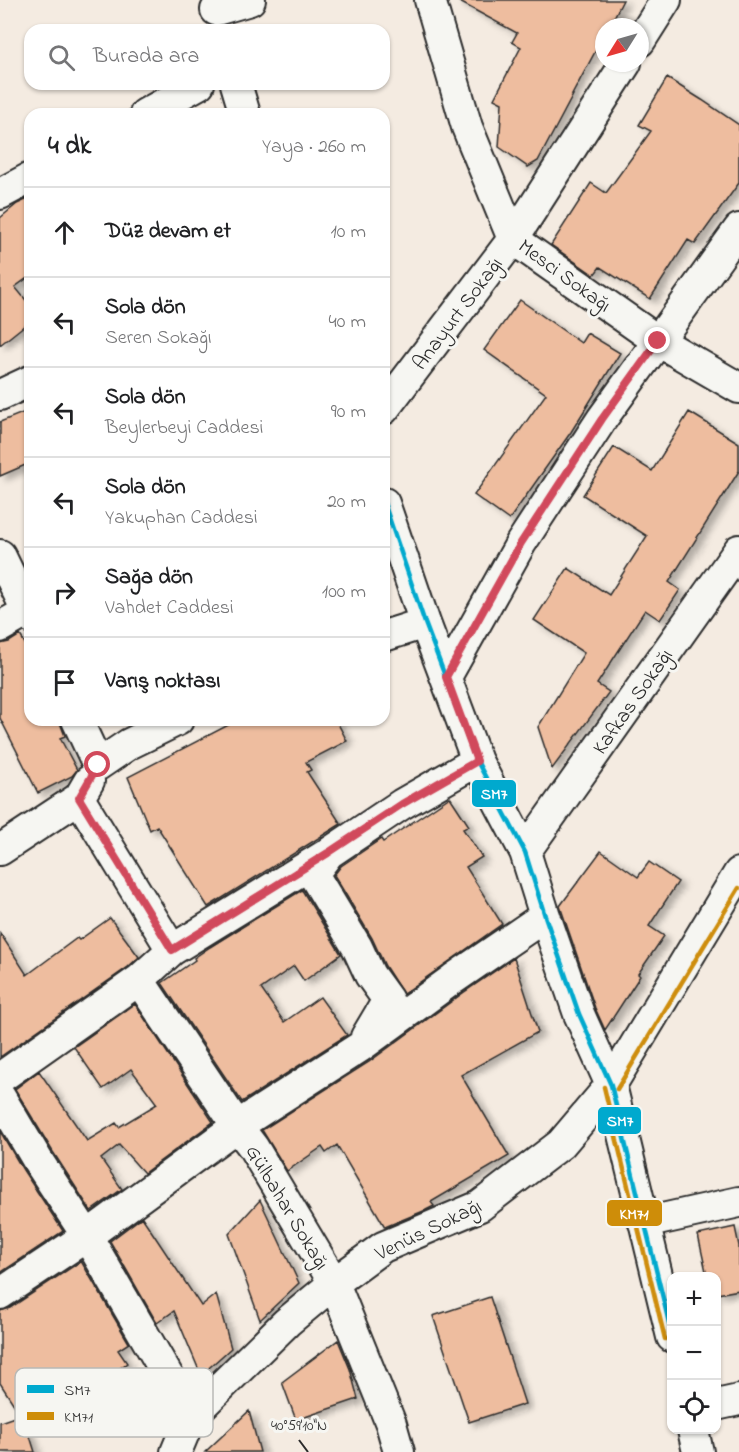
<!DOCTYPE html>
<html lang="tr">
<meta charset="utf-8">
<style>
:root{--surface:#fff;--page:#f2f2f2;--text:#202124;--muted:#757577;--line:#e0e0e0}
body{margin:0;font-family:"Indie Flower",sans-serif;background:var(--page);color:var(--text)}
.controls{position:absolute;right:18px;bottom:18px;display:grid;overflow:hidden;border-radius:12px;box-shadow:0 2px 4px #0004}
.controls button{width:54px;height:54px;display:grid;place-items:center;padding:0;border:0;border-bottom:2px solid var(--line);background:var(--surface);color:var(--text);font:30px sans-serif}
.compass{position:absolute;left:595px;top:18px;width:54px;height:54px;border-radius:50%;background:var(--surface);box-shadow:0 2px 4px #0004;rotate:233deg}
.stop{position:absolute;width:18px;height:18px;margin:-14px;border:4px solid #d1495b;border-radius:50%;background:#fff}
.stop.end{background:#d1495b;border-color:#fff;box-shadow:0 2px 6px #0008}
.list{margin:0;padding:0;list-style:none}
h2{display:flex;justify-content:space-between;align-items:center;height:78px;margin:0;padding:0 24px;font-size:26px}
h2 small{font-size:20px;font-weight:400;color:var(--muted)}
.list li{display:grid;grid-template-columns:39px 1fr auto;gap:18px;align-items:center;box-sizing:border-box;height:90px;padding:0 24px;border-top:2px solid var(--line)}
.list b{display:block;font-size:22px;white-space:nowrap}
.list p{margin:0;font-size:20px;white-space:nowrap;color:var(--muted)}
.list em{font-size:20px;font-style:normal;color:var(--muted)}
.icon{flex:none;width:33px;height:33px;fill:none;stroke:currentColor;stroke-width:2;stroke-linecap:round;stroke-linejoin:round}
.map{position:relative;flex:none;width:739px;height:1452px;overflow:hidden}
.search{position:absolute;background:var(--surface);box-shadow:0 2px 4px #0004;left:24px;top:24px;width:366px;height:66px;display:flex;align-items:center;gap:15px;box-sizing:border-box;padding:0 21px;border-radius:18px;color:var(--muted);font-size:22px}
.panel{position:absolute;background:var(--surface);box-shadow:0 2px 4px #0004;left:24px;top:108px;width:366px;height:618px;border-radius:18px}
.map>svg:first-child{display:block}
.building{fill:#eebd9f;stroke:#2b2b2b;stroke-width:1.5;filter:url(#shadow)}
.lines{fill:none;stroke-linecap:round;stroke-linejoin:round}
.minor-casing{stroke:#2b2b2b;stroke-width:34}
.minor{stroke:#f6f6f2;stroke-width:30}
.bus-1-casing{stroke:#f6f6f2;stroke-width:9}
.bus-2-casing{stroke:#f6f6f2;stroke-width:9}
.bus-1{stroke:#00a9ce;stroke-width:4.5}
.bus-2{stroke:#ce8d09;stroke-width:4.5}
.route{stroke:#d1495b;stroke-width:8}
.ticks{fill:none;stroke:#2b2b2b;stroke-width:2}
.labels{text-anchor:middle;stroke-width:6;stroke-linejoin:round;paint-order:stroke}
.street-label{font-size:21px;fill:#2b2b2b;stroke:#f6f6f2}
.key{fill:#f6f6f2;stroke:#b9b9b6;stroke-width:1.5}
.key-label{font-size:16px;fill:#2b2b2b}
.ticks-label{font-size:15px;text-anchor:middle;fill:#2b2b2b;stroke:#f6f6f2;stroke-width:6;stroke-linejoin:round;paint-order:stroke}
.line-badge{stroke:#f6f6f2;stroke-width:2}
.badge-label{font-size:16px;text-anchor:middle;font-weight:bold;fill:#fff}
</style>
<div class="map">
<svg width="739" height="1452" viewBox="0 0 739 1452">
<defs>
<filter id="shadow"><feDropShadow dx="6" dy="4" stdDeviation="3" flood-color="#0004"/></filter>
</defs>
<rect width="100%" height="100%" fill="#f4ebe1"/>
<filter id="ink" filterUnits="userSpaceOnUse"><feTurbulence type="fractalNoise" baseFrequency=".0167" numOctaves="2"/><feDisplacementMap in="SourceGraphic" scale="12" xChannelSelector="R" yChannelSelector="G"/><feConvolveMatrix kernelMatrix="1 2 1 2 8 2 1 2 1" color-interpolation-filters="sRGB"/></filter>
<g filter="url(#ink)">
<path class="building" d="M456 0H623L609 27H604V35L572 95H573L538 161 528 167 499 147 502 103 494 99 521 47 512 42 517 33Z
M667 78 702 100 739 125V183L695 244 688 240 650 299 600 267 594 275 551 245 591 183 606 193 651 131 639 125Z
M30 198V276L15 287 30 305V321L0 345V218L17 204Z
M520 300 581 343 587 333 620 353 571 432 509 520 474 495 546 394 484 350Z
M30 410V463L0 476V422Z
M689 412 739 443V471L669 582 680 590 660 620 645 610 597 684 609 692 552 769 538 727 584 653 534 620 568 568 609 595 647 536 583 495 614 447 652 471Z
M20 635 30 652V720H59L65 736 60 738 77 770 72 776 38 793 0 718V644L9 642Z
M238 720H336L347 741 306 762 311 770 307 772 341 824 208 907 157 826 150 830 128 777Z
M450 797 469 826 463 829 482 857 466 867 502 924 403 994 385 966 372 938 334 875 341 866 381 839 383 842Z
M601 851 638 877 649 862 678 882 649 926 664 936 638 974 640 976 605 1030 595 1008 560 906Z
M302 890 341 954 304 981 294 966 261 989 284 1022 320 997 347 1035 242 1102 162 983 195 960 194 958 210 947Z
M110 918 139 957 128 967 0 1057V933L27 975 77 938 79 940Z
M514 958 538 1032 461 1075 509 1156 431 1202 434 1206 426 1210 385 1227 337 1145 326 1153 322 1147 287 1171 262 1130 369 1062 463 993Z
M135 1004 213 1122 144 1173 119 1145 101 1159 122 1189 91 1211 53 1152 15 1089 39 1071 87 1141 116 1123 119 1127 157 1104 131 1069 103 1089 74 1047Z
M0 1131 23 1170 63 1231 0 1273Z
M260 1200 299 1283 260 1320 229 1234Z
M142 1217 201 1306 216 1294 231 1348 201 1375 174 1311 157 1323 110 1241Z
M735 1227 739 1246V1290L717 1294V1276H707L698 1235Z
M81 1261 129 1343 118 1350 127 1363 78 1398 66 1380 18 1411 0 1383V1311L10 1308Z
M490 1297 525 1404 469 1422 433 1316Z
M338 1340 350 1369 358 1399 296 1420 282 1382Z
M249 1411 260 1452H205Z
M23 1414 35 1452H0V1422Z"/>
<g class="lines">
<defs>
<path id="minor" d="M430 0 467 127 513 239 658 341 739 388
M216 10 250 0
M640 41 666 0
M236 84 245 114
M145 114 199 84
M0 194 30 178
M0 395 30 381
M384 409 513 239 626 63
M384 503 425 623 477 761 525 852 545 916 579 1014 611 1085 672 1337
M0 555 30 617
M0 627 30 610
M384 636 425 623
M446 677 521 543 602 419 739 229
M77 720 98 765 129 744 178 720
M79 798 172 950
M0 850 79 798 89 781
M525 852 739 550
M329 853 313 874 357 947 370 975 388 1000 366 1037
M139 980 237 1126 253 1147 334 1283 391 1424 399 1452
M0 1078 139 980 172 950 329 853 402 804 477 761
M0 1097 38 1161 87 1236 191 1416
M644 1223 739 1202
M0 1294 87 1236 237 1126 360 1047 453 979 545 916
M716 1405 739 1400
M693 1430 698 1452
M176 1452 191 1416 287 1322 334 1283 383 1247 480 1206 561 1144 611 1085 739 873"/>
</defs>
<use href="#minor" class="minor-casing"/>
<use href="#minor" class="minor"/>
<defs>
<path id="bus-1" d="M384 503 425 623 477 761 525 852 545 916 579 1014 611 1085 672 1335"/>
<path id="bus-2" d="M604 1087 665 1339
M617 1089 739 888"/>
</defs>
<use href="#bus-1" class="bus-1-casing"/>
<use href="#bus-2" class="bus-2-casing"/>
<use href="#bus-1" class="bus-1"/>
<use href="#bus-2" class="bus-2"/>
</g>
</g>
<g class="lines" filter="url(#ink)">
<path class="route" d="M98 765 79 798 172 950 328 853 402 804 477 761 446 677 521 543 602 419 658 341"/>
</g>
<path class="ticks" d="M299 1440 308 1452"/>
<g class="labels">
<g class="street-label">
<text transform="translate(565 275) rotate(36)" y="7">Mesci Sokağı</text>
<text transform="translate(457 313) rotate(-53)" y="7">Anayurt Sokağı</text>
<text transform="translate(632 701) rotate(-55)" y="7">Kafkas Sokağı</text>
<text transform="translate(288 1207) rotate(59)" y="7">Gülbahar Sokağı</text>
<text transform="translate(428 1229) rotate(-26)" y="7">Venüs Sokağı</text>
</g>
</g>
<rect x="15" y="1368" width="198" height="69" rx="9" class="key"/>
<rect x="27" y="1385" width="27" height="8" fill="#00a9ce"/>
<rect x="27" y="1412" width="27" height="8" fill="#ce8d09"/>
<g class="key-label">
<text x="64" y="1395">SM7</text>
<text x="64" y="1422">KM71</text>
</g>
<g class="ticks-label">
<text x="299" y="1430">40°59'10"N</text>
</g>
<g class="line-badge">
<rect x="471" y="779" width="46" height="29" rx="6" fill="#00a9ce"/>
<rect x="597" y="1106" width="45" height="29" rx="6" fill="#00a9ce"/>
<rect x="606" y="1199" width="57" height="28" rx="6" fill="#ce8d09"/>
</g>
<g class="badge-label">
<text x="494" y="799">SM7</text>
<text x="620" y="1126">SM7</text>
<text x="634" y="1219">KM71</text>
</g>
</svg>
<div class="controls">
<button>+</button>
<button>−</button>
<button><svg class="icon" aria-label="locate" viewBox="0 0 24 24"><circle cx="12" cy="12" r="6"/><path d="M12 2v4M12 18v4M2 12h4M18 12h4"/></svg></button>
</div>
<svg class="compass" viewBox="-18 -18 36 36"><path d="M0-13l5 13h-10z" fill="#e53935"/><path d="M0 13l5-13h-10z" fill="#757577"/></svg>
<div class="stop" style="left:98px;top:765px"></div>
<div class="stop end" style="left:658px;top:341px"></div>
<div class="search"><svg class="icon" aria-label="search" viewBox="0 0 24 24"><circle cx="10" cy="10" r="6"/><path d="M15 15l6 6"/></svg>Burada ara</div>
<section class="panel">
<h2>4 dk<small>Yaya · 260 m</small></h2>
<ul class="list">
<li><svg class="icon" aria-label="ahead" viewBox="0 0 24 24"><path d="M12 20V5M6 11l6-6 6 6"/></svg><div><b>Düz devam et</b></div><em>10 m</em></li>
<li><svg class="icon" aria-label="left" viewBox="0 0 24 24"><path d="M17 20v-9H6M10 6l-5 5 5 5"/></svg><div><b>Sola dön</b><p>Seren Sokağı</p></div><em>40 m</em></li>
<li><svg class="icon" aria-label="left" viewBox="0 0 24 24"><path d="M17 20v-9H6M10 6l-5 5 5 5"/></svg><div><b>Sola dön</b><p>Beylerbeyi Caddesi</p></div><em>90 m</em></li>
<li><svg class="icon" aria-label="left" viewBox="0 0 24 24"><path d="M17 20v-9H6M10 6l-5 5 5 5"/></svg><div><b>Sola dön</b><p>Yakuphan Caddesi</p></div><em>20 m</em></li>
<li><svg class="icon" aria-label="right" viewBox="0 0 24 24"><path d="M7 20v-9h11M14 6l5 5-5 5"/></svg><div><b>Sağa dön</b><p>Vahdet Caddesi</p></div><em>100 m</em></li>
<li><svg class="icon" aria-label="arrive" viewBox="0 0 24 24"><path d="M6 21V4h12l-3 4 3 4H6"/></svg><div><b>Varış noktası</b></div></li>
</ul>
</section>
</div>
